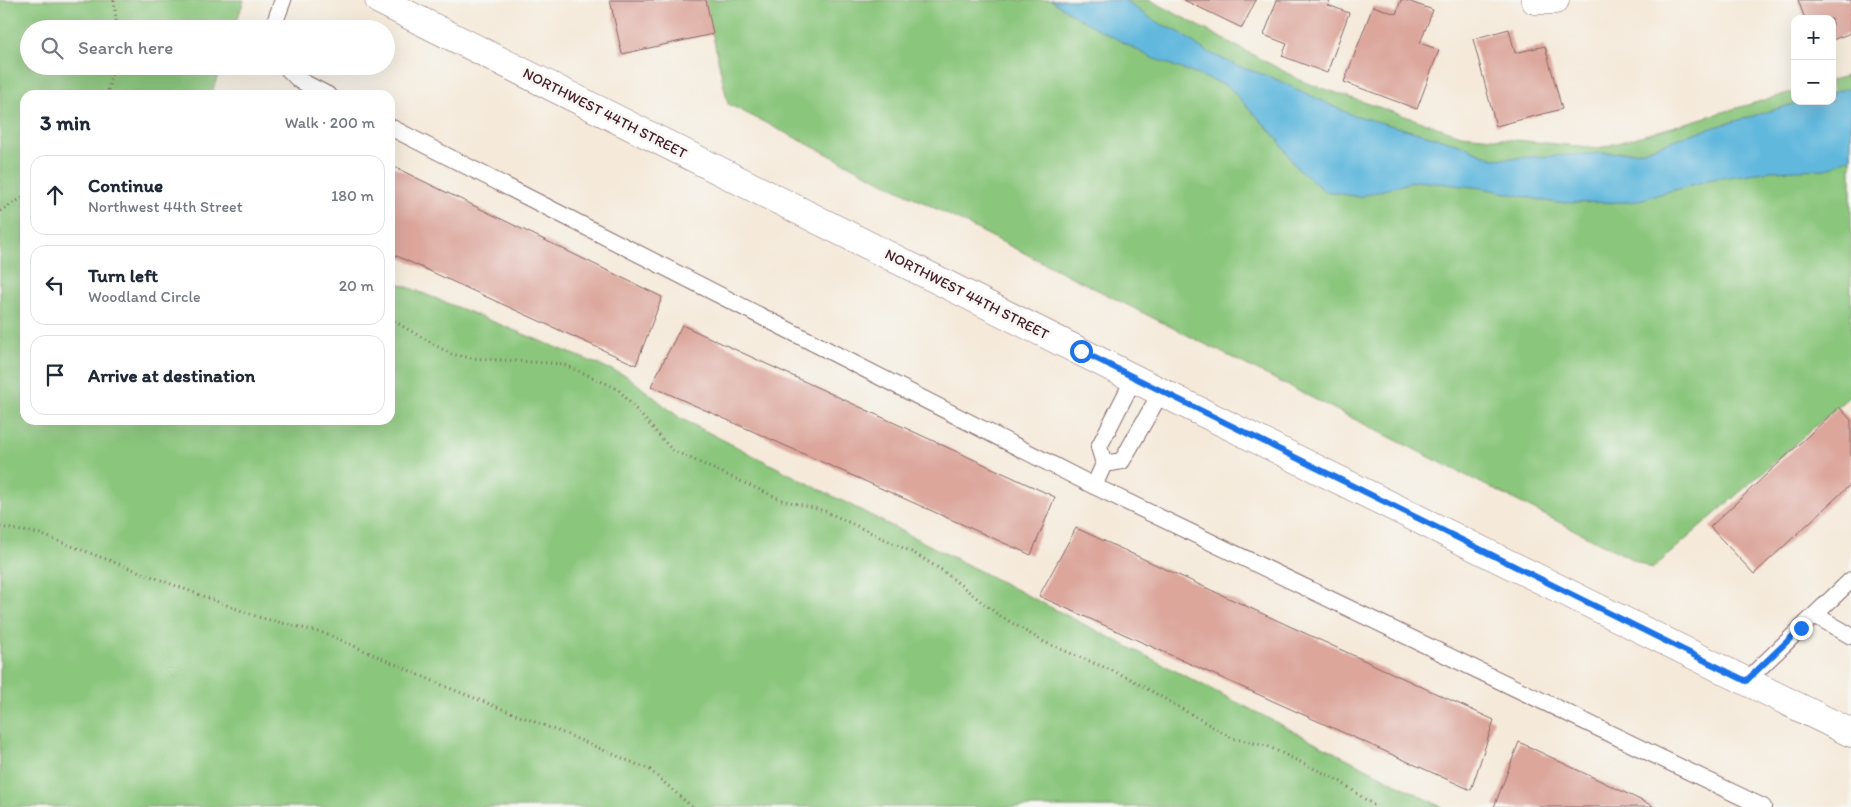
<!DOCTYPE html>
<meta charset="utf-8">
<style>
:root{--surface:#fff;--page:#f6f6f7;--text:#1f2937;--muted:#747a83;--line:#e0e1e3}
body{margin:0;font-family:Itim,sans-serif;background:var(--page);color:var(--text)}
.controls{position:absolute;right:15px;top:15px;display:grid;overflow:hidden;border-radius:10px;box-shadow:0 5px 20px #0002}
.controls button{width:45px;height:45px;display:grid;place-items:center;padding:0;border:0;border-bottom:1px solid var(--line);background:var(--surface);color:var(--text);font:25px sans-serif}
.stop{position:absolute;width:15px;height:15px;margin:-11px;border:4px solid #1a73e8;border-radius:50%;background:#fff}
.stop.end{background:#1a73e8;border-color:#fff;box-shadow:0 1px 5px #0008}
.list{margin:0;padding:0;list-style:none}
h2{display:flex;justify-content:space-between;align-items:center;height:65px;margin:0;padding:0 20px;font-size:21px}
h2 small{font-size:16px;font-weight:400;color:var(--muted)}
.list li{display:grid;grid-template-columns:32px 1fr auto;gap:15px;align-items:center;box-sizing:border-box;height:80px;margin:0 10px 10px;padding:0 10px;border:1px solid var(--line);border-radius:15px}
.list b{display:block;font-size:19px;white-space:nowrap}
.list p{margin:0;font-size:16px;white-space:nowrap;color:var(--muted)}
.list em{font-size:16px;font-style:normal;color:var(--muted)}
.icon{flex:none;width:28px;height:28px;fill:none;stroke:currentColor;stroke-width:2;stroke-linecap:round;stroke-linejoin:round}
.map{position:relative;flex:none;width:1851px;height:807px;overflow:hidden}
.search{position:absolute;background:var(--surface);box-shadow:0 5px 20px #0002;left:20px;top:20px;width:375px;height:55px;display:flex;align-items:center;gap:12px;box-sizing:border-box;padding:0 18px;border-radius:28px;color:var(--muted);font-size:19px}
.panel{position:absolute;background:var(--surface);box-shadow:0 5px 20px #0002;left:20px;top:90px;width:375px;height:335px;border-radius:15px}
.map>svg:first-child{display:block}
.green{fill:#8ac67c;stroke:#6a7254}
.water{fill:#61b8dd;stroke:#566c84}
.building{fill:#dca69b}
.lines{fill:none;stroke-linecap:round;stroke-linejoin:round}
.lane-casing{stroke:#866668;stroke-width:18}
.street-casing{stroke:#866668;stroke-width:29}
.secondary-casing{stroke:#866668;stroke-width:29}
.path{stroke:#866668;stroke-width:3;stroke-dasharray:1 4;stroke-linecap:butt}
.lane{stroke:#fff;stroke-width:16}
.street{stroke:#fff;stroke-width:28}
.secondary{stroke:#fff;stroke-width:28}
.route{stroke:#1a73e8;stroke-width:6}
.labels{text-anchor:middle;stroke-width:5;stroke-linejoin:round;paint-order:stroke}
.street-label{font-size:15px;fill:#4a1f2b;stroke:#f6f6f2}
</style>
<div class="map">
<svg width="1851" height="807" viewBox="0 0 1851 807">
<rect width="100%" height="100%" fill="#f6f6f2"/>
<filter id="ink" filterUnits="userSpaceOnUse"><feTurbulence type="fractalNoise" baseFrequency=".02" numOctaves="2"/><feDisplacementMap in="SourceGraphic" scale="10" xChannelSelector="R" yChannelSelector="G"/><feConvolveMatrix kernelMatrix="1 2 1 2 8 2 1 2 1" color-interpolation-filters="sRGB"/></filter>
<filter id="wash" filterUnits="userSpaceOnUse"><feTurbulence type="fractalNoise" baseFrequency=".0096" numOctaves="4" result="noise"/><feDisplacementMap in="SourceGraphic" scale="20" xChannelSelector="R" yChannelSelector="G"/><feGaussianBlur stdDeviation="1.12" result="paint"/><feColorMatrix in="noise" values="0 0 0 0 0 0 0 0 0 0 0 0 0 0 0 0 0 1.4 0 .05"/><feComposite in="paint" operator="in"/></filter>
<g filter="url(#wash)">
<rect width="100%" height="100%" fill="#f5eada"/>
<path class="green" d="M0 0H244L234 29H29V66H221L211 95H25V420H390V280L627 376 680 418 1442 807H0Z
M705 0H1150L1304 82 1461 135 1600 148 1795 91V101H1832V80L1851 75V395L1652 569 728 104Z"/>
<path class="water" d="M1051 0H1124L1156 22 1179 32 1204 50 1240 67 1271 77 1350 114 1459 144 1494 159 1643 151 1691 134 1804 101H1832V93L1851 87V157L1827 169 1772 171 1713 179 1632 202 1556 203 1482 188 1416 181 1359 197 1325 191 1296 167 1277 138 1228 86 1152 58 1078 18Z"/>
<g id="blocks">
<path class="building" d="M610 0H706L713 34 622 54Z
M1184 0H1256L1242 28Z
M1277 0H1330L1328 5 1349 13 1327 73 1282 56 1287 44 1264 35Z
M1401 0H1405L1433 10 1420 43 1439 50 1417 109 1344 82 1373 6 1396 14Z
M1798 0H1851V33L1832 40V19H1805Z
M1509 29 1515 53 1545 46 1562 109 1496 126 1473 39Z
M390 165 662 297 636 365 390 253Z
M682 325 1055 497 1031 555 651 386Z
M1839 407 1851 420V484L1754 574 1710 527Z
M1076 528 1494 720 1471 790 1039 596Z
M1519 742 1655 807H1494Z"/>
</g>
</g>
<g filter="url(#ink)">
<use href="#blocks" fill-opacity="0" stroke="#866668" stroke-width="1"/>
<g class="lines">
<defs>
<path id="lane" d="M276 29V19L283 0
M285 66 299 80 328 95
M390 127 1094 486 1763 807
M1104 464 1122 461 1161 392
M1094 486 1104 464 1099 447 1134 378
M1815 615 1851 636
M1746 681 1851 580"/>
<path id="street" d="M1535 0H1555"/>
<path id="secondary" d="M379 0 1161 392 1851 733"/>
</defs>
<use href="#lane" class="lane-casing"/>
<use href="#street" class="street-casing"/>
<use href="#secondary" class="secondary-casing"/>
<path class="path" d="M114 0 117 29
M107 95 113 66
M0 211 25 196
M390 319 451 354 471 358 563 364 618 389 672 450 782 500 825 511 914 553 943 571 997 614 1044 642 1127 677 1232 738 1267 746 1338 780 1376 807
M0 527 40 534 258 617 327 634 449 688 573 737 650 770 692 807"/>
<use href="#lane" class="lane"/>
<use href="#street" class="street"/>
<use href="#secondary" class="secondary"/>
</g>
</g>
<g class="lines" filter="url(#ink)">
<path class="route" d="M1081 351 1746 681 1801 628"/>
</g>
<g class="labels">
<g class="street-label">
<text transform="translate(605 113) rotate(27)" y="5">NORTHWEST 44TH STREET</text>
<text transform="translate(967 294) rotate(27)" y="5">NORTHWEST 44TH STREET</text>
</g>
</g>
</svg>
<div class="controls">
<button>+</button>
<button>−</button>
</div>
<div class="stop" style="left:1081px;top:351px"></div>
<div class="stop end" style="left:1801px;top:628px"></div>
<div class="search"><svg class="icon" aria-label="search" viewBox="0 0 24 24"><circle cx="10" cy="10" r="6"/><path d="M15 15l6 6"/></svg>Search here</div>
<section class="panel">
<h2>3 min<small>Walk · 200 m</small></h2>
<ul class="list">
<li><svg class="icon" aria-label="ahead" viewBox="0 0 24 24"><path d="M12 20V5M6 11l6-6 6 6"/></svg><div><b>Continue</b><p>Northwest 44th Street</p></div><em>180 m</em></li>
<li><svg class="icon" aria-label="left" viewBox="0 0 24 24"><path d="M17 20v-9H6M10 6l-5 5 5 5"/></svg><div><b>Turn left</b><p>Woodland Circle</p></div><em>20 m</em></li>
<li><svg class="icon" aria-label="arrive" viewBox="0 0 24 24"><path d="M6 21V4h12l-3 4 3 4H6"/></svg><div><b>Arrive at destination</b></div></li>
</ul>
</section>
</div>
